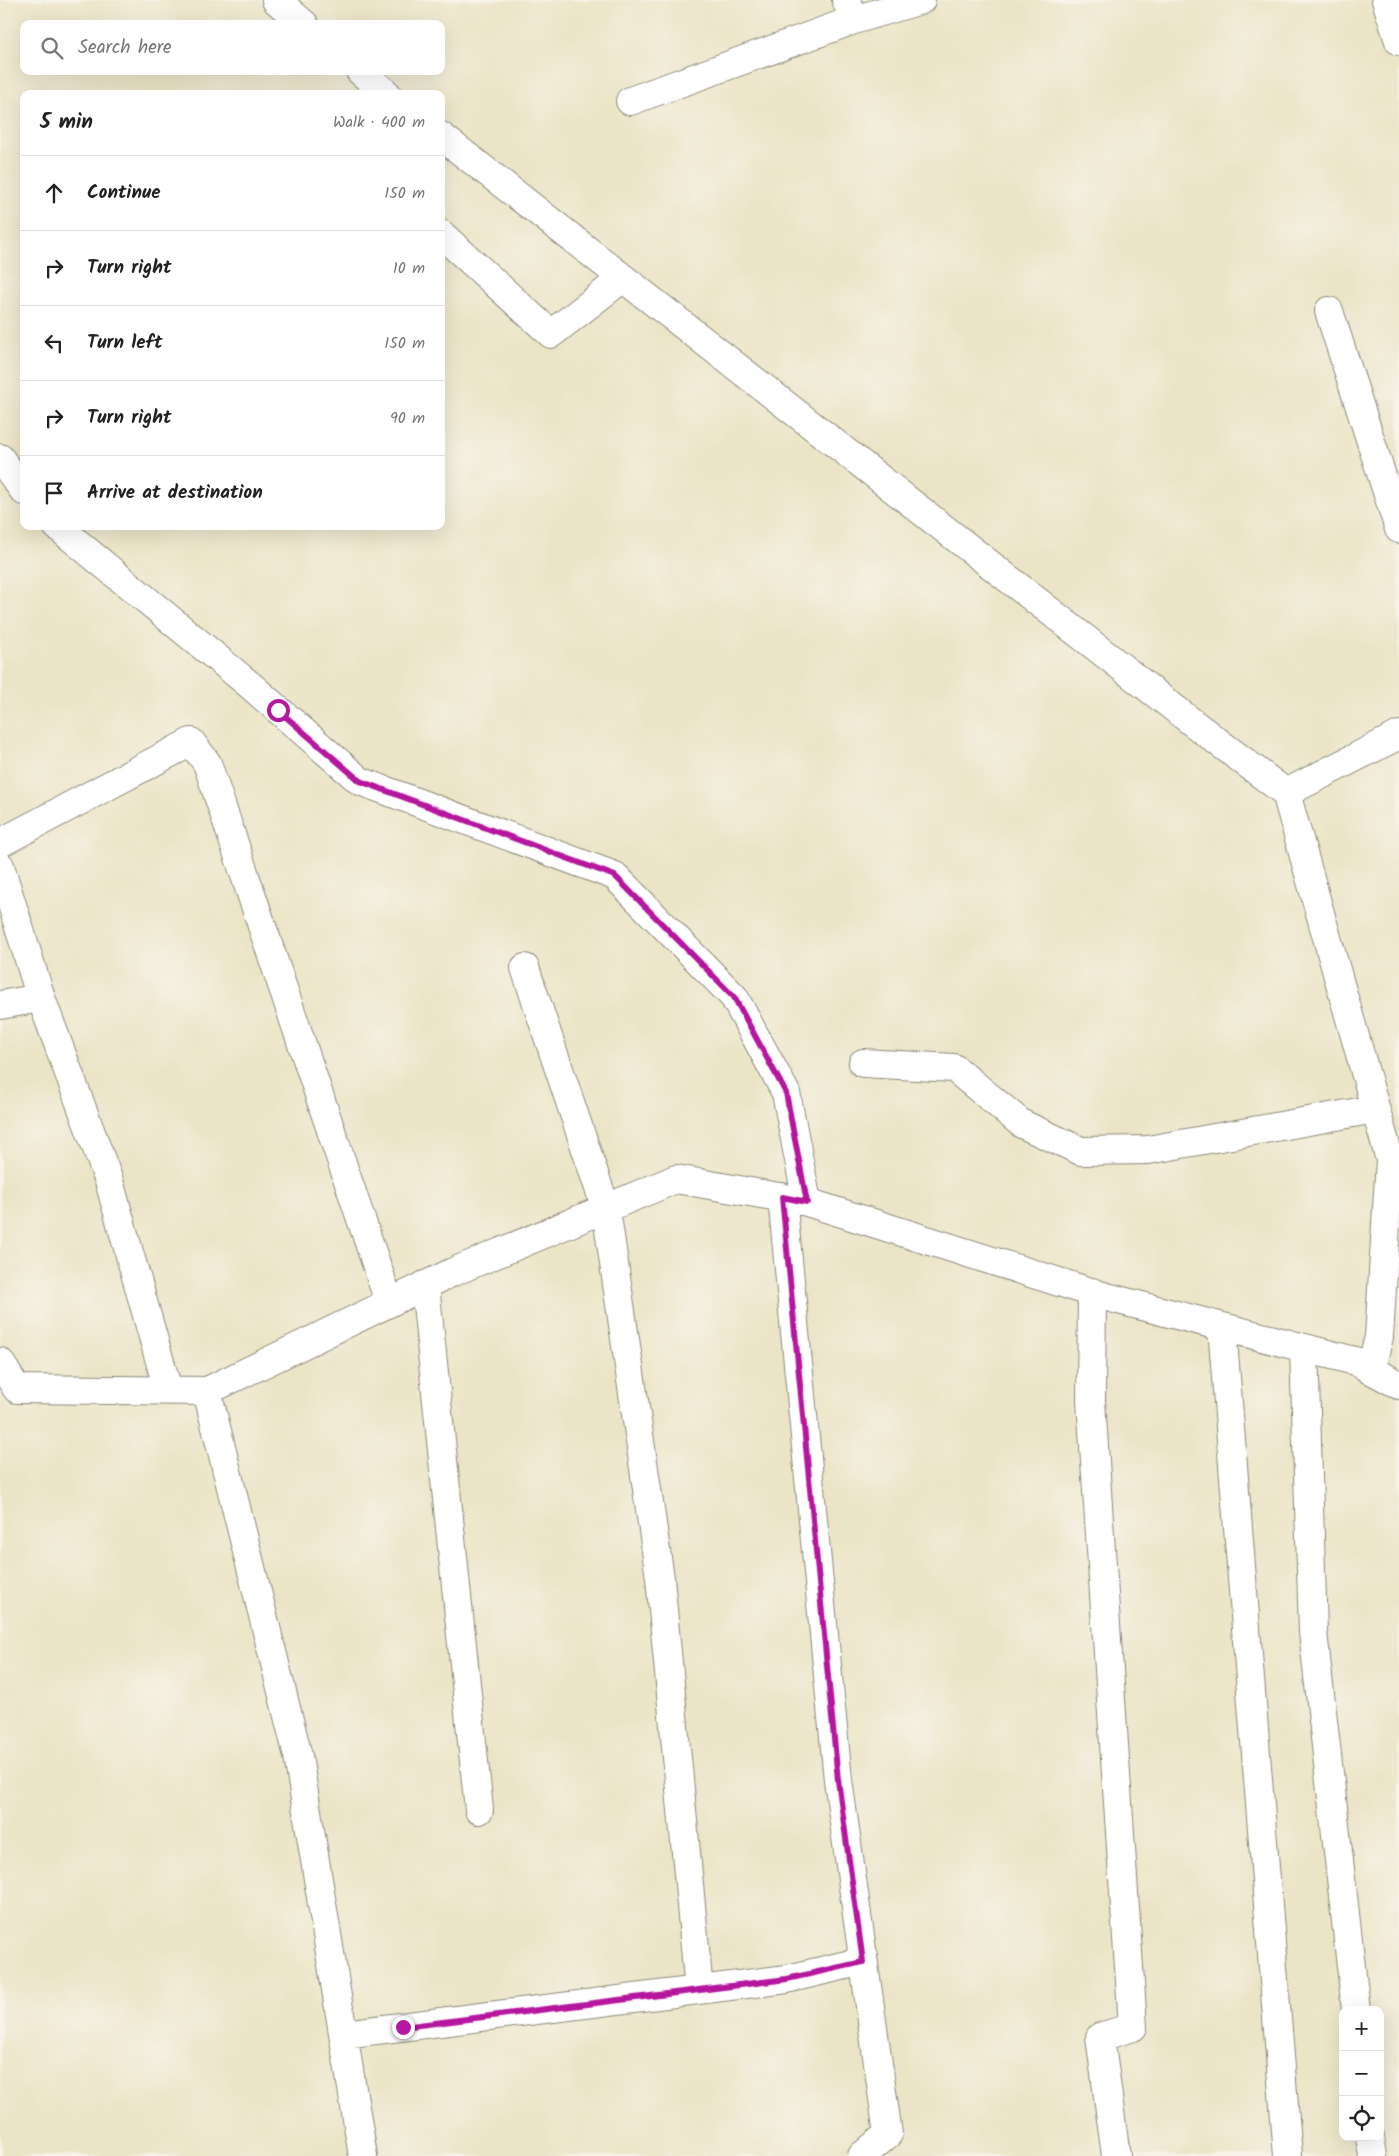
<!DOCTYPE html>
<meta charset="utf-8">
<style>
:root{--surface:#fff;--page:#f6f6f6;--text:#222;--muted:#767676;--line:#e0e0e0}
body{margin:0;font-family:Kalam,sans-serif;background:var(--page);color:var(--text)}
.controls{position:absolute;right:15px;bottom:15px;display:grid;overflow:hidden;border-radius:10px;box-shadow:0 5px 20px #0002}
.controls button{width:45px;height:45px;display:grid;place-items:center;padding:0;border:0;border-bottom:1px solid var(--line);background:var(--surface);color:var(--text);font:25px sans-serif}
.stop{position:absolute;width:15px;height:15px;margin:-11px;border:4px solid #b5179e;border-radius:50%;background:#fff}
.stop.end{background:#b5179e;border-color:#fff;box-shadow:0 1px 5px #0008}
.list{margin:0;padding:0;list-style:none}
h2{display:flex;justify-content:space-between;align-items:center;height:65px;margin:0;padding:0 20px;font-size:21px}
h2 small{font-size:16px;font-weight:400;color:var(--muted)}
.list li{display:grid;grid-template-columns:32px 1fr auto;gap:15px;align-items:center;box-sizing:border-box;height:75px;padding:0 20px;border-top:1px solid var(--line)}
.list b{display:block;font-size:19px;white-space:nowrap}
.list em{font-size:16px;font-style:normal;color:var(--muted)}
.icon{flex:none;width:28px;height:28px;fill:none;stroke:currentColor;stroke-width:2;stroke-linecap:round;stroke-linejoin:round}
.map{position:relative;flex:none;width:1399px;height:2156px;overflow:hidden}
.search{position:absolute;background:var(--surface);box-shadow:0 5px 20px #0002;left:20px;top:20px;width:425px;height:55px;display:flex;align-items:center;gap:12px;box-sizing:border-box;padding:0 18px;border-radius:10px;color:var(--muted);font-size:19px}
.panel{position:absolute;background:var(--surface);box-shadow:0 5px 20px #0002;left:20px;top:90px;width:425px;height:440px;border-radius:10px}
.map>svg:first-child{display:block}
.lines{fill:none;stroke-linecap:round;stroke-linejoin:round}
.street-casing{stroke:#8b8878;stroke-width:30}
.street{stroke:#fff;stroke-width:28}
.route{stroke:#b5179e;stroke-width:6}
</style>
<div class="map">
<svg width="1399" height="2156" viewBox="0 0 1399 2156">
<rect width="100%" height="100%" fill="#f7f3e8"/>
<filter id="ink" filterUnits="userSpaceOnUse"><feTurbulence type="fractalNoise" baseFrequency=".02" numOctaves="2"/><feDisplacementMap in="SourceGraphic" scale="10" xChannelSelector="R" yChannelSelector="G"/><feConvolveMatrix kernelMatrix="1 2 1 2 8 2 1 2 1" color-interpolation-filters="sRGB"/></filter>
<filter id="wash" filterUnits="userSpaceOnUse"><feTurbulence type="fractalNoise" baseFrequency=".0096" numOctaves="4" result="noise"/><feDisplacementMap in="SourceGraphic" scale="20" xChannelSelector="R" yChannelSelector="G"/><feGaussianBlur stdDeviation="1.12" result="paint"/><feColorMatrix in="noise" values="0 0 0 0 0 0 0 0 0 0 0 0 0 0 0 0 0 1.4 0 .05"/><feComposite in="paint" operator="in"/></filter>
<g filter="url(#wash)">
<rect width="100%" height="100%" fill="#ebe4c6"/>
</g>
<g filter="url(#ink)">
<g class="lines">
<defs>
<path id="street" d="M276 0 304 24
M846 0 854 20 921 0
M1386 0 1399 41
M360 71 387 94
M630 101 854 20
M441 136 1197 726 1286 793
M441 234 551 334 623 278
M1329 311 1399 529
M0 458 24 491
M57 526 251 686 360 781 615 876 734 997 786 1093 807 1202
M0 843 191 742 207 763 389 1302
M0 866 41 998 109 1181 168 1390
M525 968 606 1209 660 1578 699 1990
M0 1005 41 998
M863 1063 954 1068 1022 1124 1081 1151 1148 1150 1375 1109
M782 1197 838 1780 888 2134 862 2156
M425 1285 479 1810
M1092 1292 1091 1401 1133 2027 1100 2037 1116 2156
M1222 1327 1288 2156
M1304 1348 1313 1632 1356 2010
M0 1362 17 1389 207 1391 453 1272 676 1179 807 1202 1103 1296 1355 1361 1399 1385
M1370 1370 1379 1337 1390 1160 1286 793 1399 735
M207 1391 298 1756 363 2156
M344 2034 787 1979 863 1961
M1370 2137 1373 2156"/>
</defs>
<use href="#street" class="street-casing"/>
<use href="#street" class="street"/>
</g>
</g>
<g class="lines" filter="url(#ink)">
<path class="route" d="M278 710 360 781 615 876 734 997 786 1093 807 1202 782 1197 838 1780 863 1962 787 1979 403 2027"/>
</g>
</svg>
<div class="controls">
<button>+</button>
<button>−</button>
<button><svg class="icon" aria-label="locate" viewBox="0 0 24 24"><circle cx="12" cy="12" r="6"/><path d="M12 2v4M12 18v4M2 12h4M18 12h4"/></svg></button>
</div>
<div class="stop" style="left:278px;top:710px"></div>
<div class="stop end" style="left:403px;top:2027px"></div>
<div class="search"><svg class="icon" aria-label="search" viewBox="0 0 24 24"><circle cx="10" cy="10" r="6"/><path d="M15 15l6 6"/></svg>Search here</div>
<section class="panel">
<h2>5 min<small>Walk · 400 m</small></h2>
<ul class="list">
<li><svg class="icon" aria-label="ahead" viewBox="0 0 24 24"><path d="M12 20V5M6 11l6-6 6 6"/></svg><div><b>Continue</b></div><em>150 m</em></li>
<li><svg class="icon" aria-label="right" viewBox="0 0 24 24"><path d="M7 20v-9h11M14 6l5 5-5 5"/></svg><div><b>Turn right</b></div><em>10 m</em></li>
<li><svg class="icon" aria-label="left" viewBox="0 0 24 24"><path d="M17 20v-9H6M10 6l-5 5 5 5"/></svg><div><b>Turn left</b></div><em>150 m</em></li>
<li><svg class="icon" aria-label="right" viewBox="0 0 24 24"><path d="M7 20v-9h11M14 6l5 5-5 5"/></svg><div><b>Turn right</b></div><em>90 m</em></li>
<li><svg class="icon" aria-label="arrive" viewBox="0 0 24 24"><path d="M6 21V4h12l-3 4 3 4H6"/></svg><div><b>Arrive at destination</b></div></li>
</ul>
</section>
</div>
